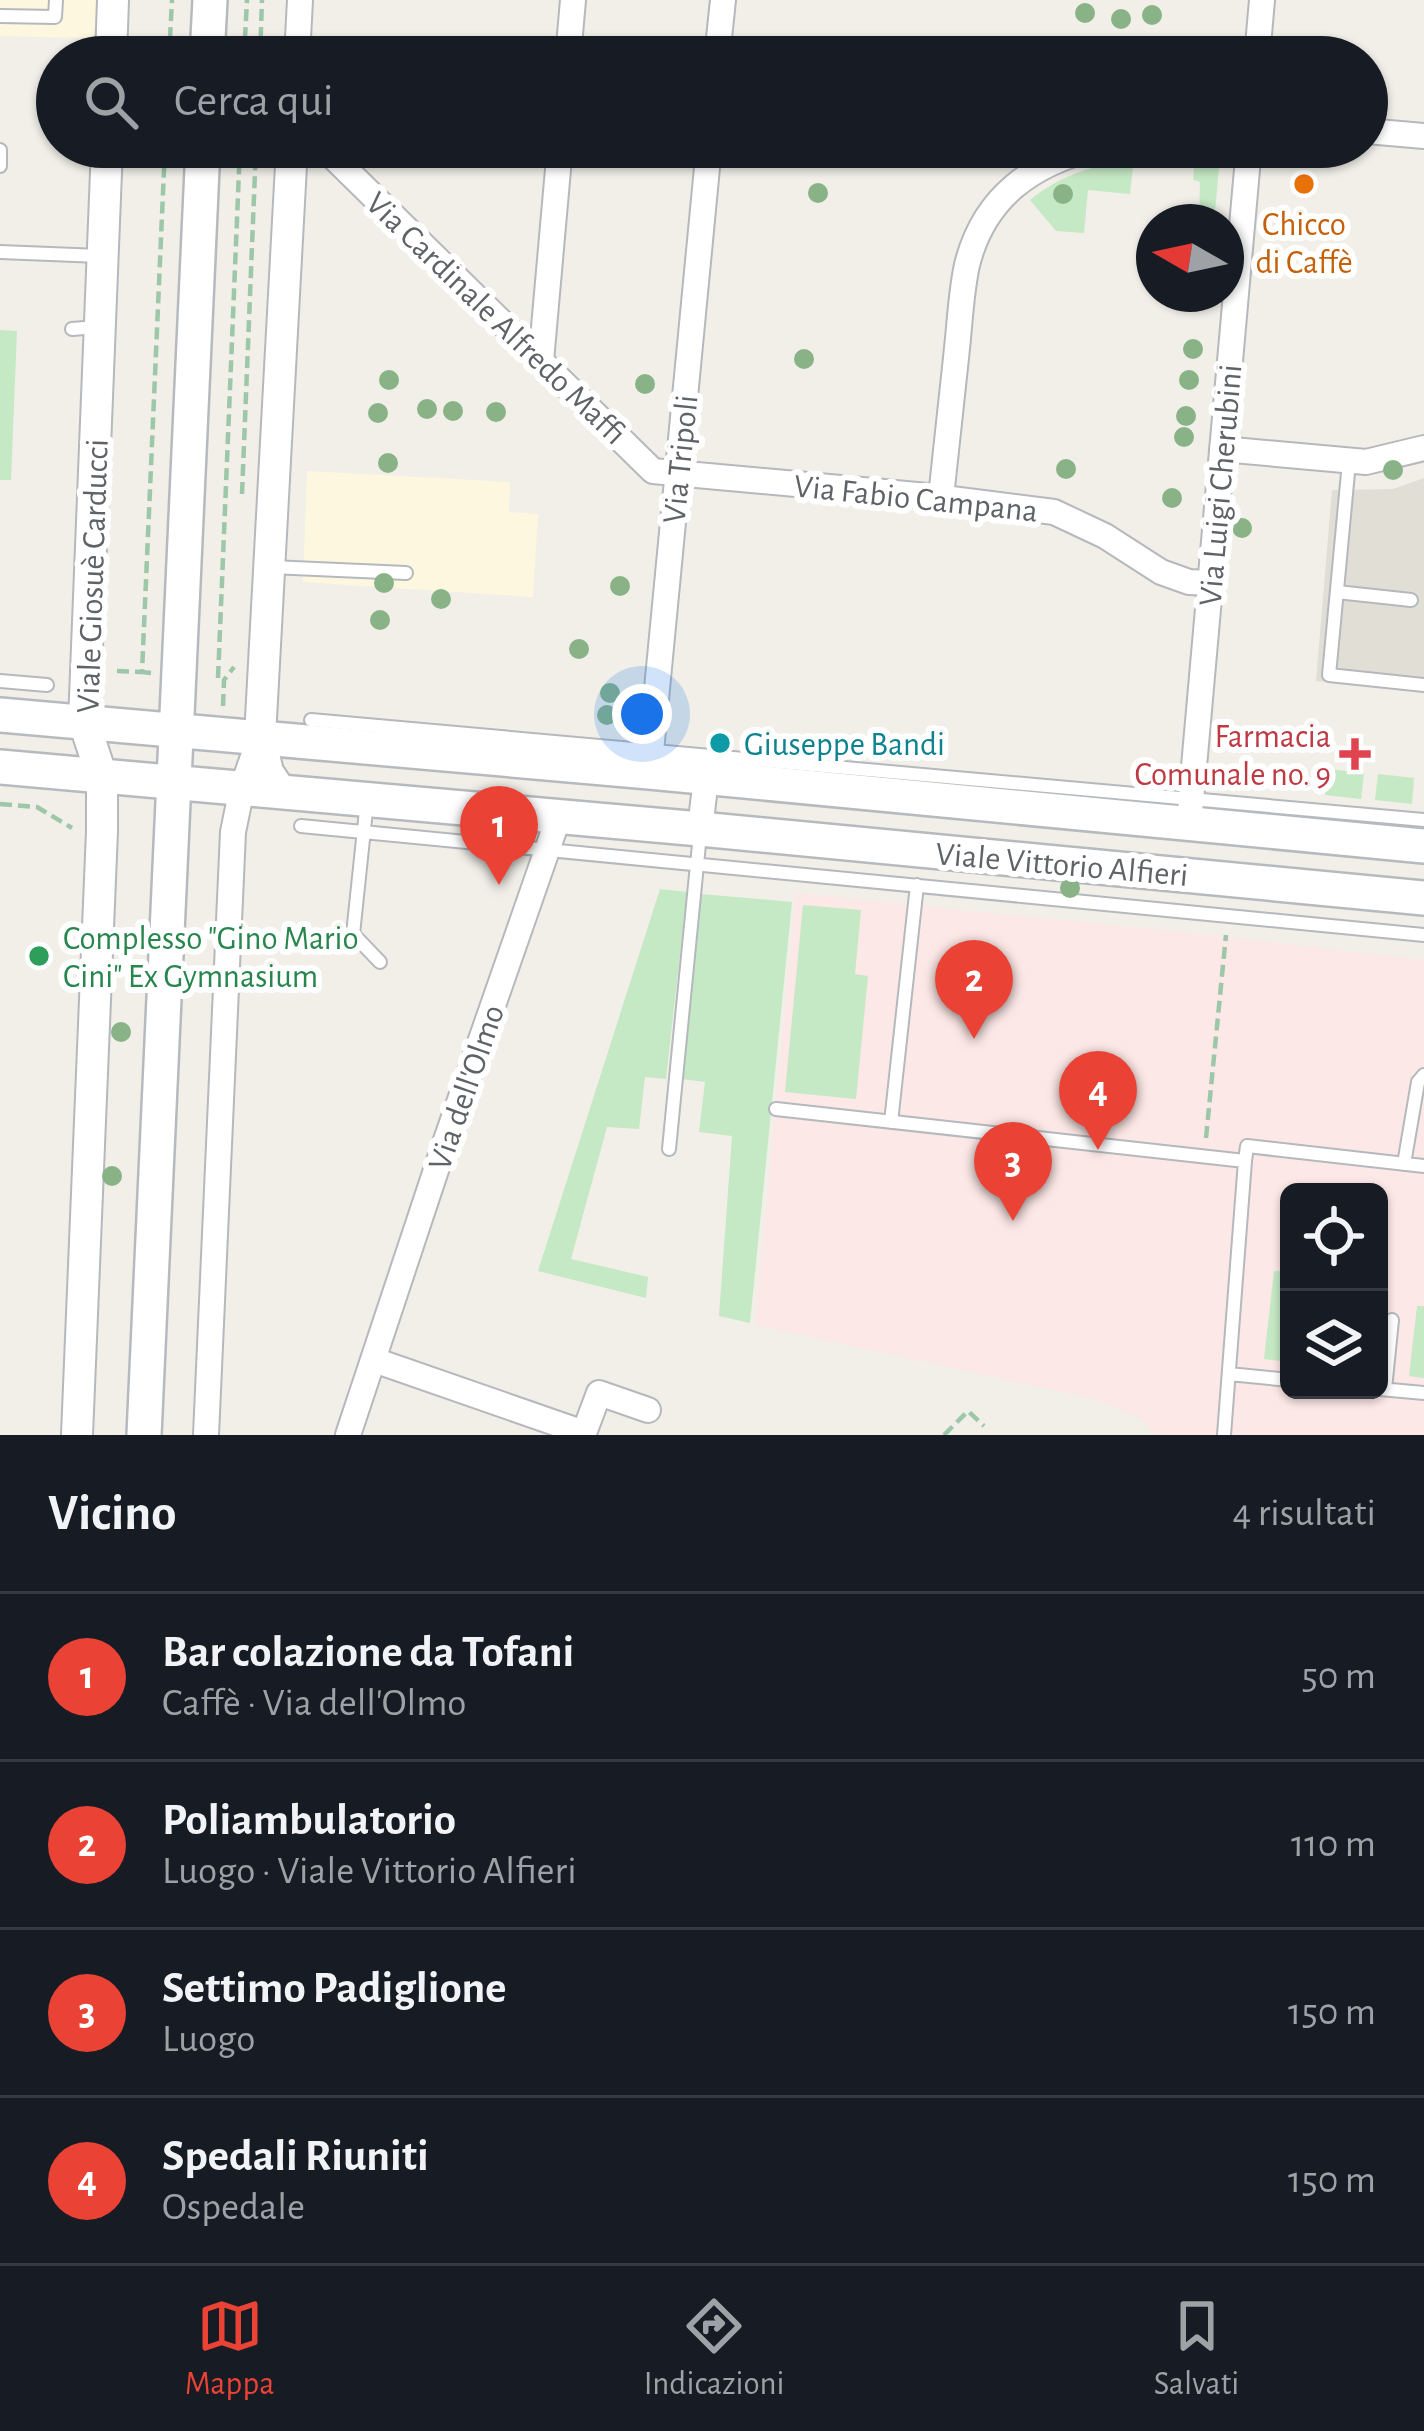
<!DOCTYPE html>
<html lang="it">
<meta charset="utf-8">
<style>
:root{--surface:#171b24;--page:#20242c;--text:#f1f3f6;--muted:#9ea1a6;--line:#363941;--accent:#ea4335}
body{margin:0;font-family:"Alegreya Sans",sans-serif;background:var(--page);color:var(--text)}
.controls{position:absolute;right:36px;bottom:36px;display:grid;overflow:hidden;border-radius:18px;box-shadow:0 3px 9px #0004}
.controls button{width:108px;height:108px;display:grid;place-items:center;padding:0;border:0;border-bottom:3px solid var(--line);background:var(--surface);color:var(--text);font:60px sans-serif}
.compass{position:absolute;left:1136px;top:204px;width:108px;height:108px;border-radius:50%;background:var(--surface);box-shadow:0 3px 9px #0004;rotate:279deg}
.you{position:absolute;left:642px;top:714px;width:42px;height:42px;margin:-30px;border:9px solid #fff;border-radius:50%;background:#1a73e8;box-shadow:0 0 0 18px #1a73e833}
.badge{display:grid;place-items:center;width:78px;height:78px;border-radius:50%;background:var(--accent);color:#fff;font-size:39px;font-weight:700}
.pin{position:absolute;translate:-50% -99px;filter:drop-shadow(0 3px 6px #0008)}
.pin::after{content:'';position:absolute;top:63px;width:42px;height:36px;background:inherit;clip-path:polygon(0 0,100% 0,50% 100%)}
.list{margin:0;padding:0;list-style:none}
h2{display:flex;justify-content:space-between;align-items:center;height:156px;margin:0;padding:0 48px;font-size:51px}
h2 small{font-size:39px;font-weight:400;color:var(--muted)}
.list li{display:grid;grid-template-columns:78px 1fr auto;gap:36px;align-items:center;box-sizing:border-box;height:168px;padding:0 48px;border-top:3px solid var(--line)}
.list b{display:block;font-size:45px;white-space:nowrap}
.list p{margin:0;font-size:39px;white-space:nowrap;color:var(--muted)}
.list em{font-size:39px;font-style:normal;color:var(--muted)}
.icon{flex:none;width:66px;height:66px;fill:none;stroke:currentColor;stroke-width:2;stroke-linecap:round;stroke-linejoin:round}
.map{position:relative;flex:none;width:1424px;height:1435px;overflow:hidden}
.search{position:absolute;background:var(--surface);box-shadow:0 3px 9px #0004;left:36px;right:36px;top:36px;height:132px;display:flex;align-items:center;gap:30px;box-sizing:border-box;padding:0 42px;border-radius:66px;color:var(--muted);font-size:45px}
.sheet{height:828px;background:var(--surface)}
nav{display:flex;justify-content:space-around;align-items:center;box-sizing:border-box;height:168px;border-top:3px solid var(--line);background:var(--surface);font-size:33px;color:var(--muted)}
nav a{display:grid;justify-items:center;gap:6px}
nav .on{color:var(--accent)}
.map>svg:first-child{display:block}
.commercial{fill:#fef7e0}
.education{fill:#e1ded6}
.medical{fill:#fce8e6;fill-rule:evenodd}
.green{fill:#c5e8c5}
.lines{fill:none;stroke-linecap:round;stroke-linejoin:round}
.service-casing{stroke:#b5b8bc;stroke-width:16}
.minor-casing{stroke:#b5b8bc;stroke-width:28}
.tertiary-casing{stroke:#b5b8bc;stroke-width:34}
.secondary-casing{stroke:#b6babf;stroke-width:38}
.path{stroke:#9cc7a9;stroke-width:4.5;stroke-dasharray:12 6;stroke-linecap:butt}
.service{stroke:#fff;stroke-width:12}
.minor{stroke:#fff;stroke-width:24}
.tertiary{stroke:#fff;stroke-width:30}
.secondary{stroke:#fff;stroke-width:33}
.tree{fill:#89b387}
.food-dot{fill:#e8710a;stroke:#fff;stroke-width:4.5}
.culture-dot{fill:#0f9aa8;stroke:#fff;stroke-width:4.5}
.health-dot{fill:#e0444e;stroke:#fff;stroke-width:4.5}
.leisure-dot{fill:#2e9e5b;stroke:#fff;stroke-width:4.5}
.labels{text-anchor:middle;stroke-width:12;stroke-linejoin:round;paint-order:stroke}
.food-label{font-size:33px;fill:#c56008;stroke:#fff}
.street-label{font-size:33px;fill:#5f6368;stroke:#fff}
.health-label{font-size:33px;fill:#be3a42;stroke:#fff;text-anchor:end}
.culture-label{font-size:33px;fill:#0d838f;stroke:#fff;text-anchor:start}
.leisure-label{font-size:33px;fill:#27864d;stroke:#fff;text-anchor:start}
</style>
<div class="map">
<svg width="1424" height="1435" viewBox="0 0 1424 1435">
<rect width="100%" height="100%" fill="#f1efe8"/>
<path class="commercial" d="M0 0H97L94 38 0 36Z
M307 471 510 482 509 512 538 514 533 597 303 582Z"/>
<path class="education" d="M1424 478V691L1316 681 1332 490 1393 489Z"/>
<path class="medical" d="M796 893 1226 937 1424 960V1435H1157L1140 1418 1095 1399 755 1325ZM1289 1192H1379V1390H1289Z"/>
<path class="green" d="M1200 147H1221L1214 222H1199L1200 182 1193 180 1194 168 1164 164 1165 153Z
M1134 158 1130 194 1088 190 1084 233 1056 231 1030 200C1062 174 1094 166 1134 158Z
M0 330 17 331 11 480H0Z
M1328 769 1364 773 1361 799 1325 795Z
M1378 774 1414 778 1412 804 1375 800Z
M660 889 687 892 666 1079 645 1077 639 1129 607 1127 571 1259 648 1277 646 1298 538 1271Z
M701 894 792 902 750 1323 719 1316 732 1136 699 1132 705 1082 682 1079Z
M803 905 861 910 855 974 868 976 856 1099 785 1092Z
M1274 1271 1289 1272V1362L1264 1359Z
M1417 1306H1424V1378L1409 1376Z"/>
<g class="lines">
<defs>
<path id="service" d="M0 16 55 17 56 0
M0 150V166
M0 252 100 256
M72 329 97 327
M1349 462 1329 675 1424 685
M271 567 406 573
M1337 592 1411 600
M0 681 47 685
M311 720 1424 820
M367 801 353 934 380 962
M301 826 1424 935
M776 1109 1245 1161 1224 1435
M891 1122 917 885
M669 1149 700 834
M1245 1161 1247 1146 1424 1166
M1404 1164 1418 1082 1424 1075
M1229 1374 1289 1380
M1380 1389 1424 1393
M1385 1389 1392 1320"/>
<path id="minor" d="M297 57 300 0
M568 57 573 0
M717 57 723 0
M1257 57 1262 0
M1367 131 1424 136
M323 147 653 471 928 496 1054 512 1105 536 1161 572 1189 582 1210 583
M541 361 560 147
M1222 449 1366 462 1424 448
M941 497C946 448 952 398 957 348 960 321 961 292 967 265 984 196 1033 163 1098 147
M649 772 709 147
M1189 823 1249 147
M700 829 706 778
M374 1360 584 1433 599 1393 648 1410
M206 1435 233 832 242 788 260 737
M348 1435 445 1143 559 816"/>
<path id="tertiary" d="M111 57 113 0
M280 790 268 772 260 737 292 147
M77 1435 102 831V777L84 722 107 147"/>
<path id="secondary" d="M207 57 210 0
M0 715 649 772 1424 846
M0 767 700 829 1424 898
M144 1435 203 147"/>
</defs>
<use href="#service" class="service-casing"/>
<use href="#minor" class="minor-casing"/>
<use href="#tertiary" class="tertiary-casing"/>
<use href="#secondary" class="secondary-casing"/>
<path class="path" d="M169 57 172 0
M244 57 247 0
M260 57 262 0
M242 494 256 147
M117 671 142 672
M151 673 142 672 165 147
M218 678 240 147
M223 706 224 680 234 667
M0 804 37 807 72 828
M1206 1138 1226 935
M1018 1188 992 1185 994 1166 1020 1168
M1018 1192 1021 1153
M944 1435 968 1411 984 1426"/>
<use href="#service" class="service"/>
<use href="#minor" class="minor"/>
<use href="#tertiary" class="tertiary"/>
<use href="#secondary" class="secondary"/>
</g>
<g class="tree">
<circle cx="1085" cy="13" r="10"/>
<circle cx="1152" cy="15" r="10"/>
<circle cx="1121" cy="19" r="10"/>
<circle cx="818" cy="193" r="10"/>
<circle cx="1063" cy="194" r="10"/>
<circle cx="1193" cy="349" r="10"/>
<circle cx="804" cy="359" r="10"/>
<circle cx="389" cy="380" r="10"/>
<circle cx="1189" cy="380" r="10"/>
<circle cx="645" cy="384" r="10"/>
<circle cx="427" cy="409" r="10"/>
<circle cx="453" cy="411" r="10"/>
<circle cx="496" cy="412" r="10"/>
<circle cx="378" cy="413" r="10"/>
<circle cx="1186" cy="416" r="10"/>
<circle cx="1184" cy="437" r="10"/>
<circle cx="388" cy="463" r="10"/>
<circle cx="1066" cy="469" r="10"/>
<circle cx="1393" cy="470" r="10"/>
<circle cx="1172" cy="498" r="10"/>
<circle cx="1242" cy="528" r="10"/>
<circle cx="384" cy="583" r="10"/>
<circle cx="620" cy="586" r="10"/>
<circle cx="441" cy="599" r="10"/>
<circle cx="380" cy="620" r="10"/>
<circle cx="579" cy="649" r="10"/>
<circle cx="610" cy="693" r="10"/>
<circle cx="607" cy="715" r="10"/>
<circle cx="1070" cy="888" r="10"/>
<circle cx="121" cy="1032" r="10"/>
<circle cx="112" cy="1176" r="10"/>
</g>
<circle class="food-dot" cx="1304" cy="184" r="12"/>
<circle class="culture-dot" cx="720" cy="743" r="12"/>
<path class="health-dot" d="M1349 736h12v12h12v12h-12v12h-12v-12h-12v-12h12z"/>
<circle class="leisure-dot" cx="39" cy="956" r="12"/>
<g class="labels">
<g class="food-label">
<text x="1304" y="235">Chicco<tspan x="1304" dy="38">di Caffè</tspan></text>
</g>
<g class="street-label">
<text transform="translate(497 317) rotate(44)" y="12">Via Cardinale Alfredo Maffi</text>
<text transform="translate(679 459) rotate(-84)" y="12">Via Tripoli</text>
<text transform="translate(1219 485) rotate(-85)" y="12">Via Luigi Cherubini</text>
<text transform="translate(916 497) rotate(6)" y="12">Via Fabio Campana</text>
<text transform="translate(91 576) rotate(-88)" y="12">Viale Giosuè Carducci</text>
<text transform="translate(1062 863) rotate(5)" y="12">Viale Vittorio Alfieri</text>
<text transform="translate(465 1087) rotate(-71)" y="12">Via dell'Olmo</text>
</g>
<g class="health-label">
<text x="1331" y="747">Farmacia<tspan x="1331" dy="38">Comunale no. 9</tspan></text>
</g>
<g class="culture-label">
<text x="744" y="755">Giuseppe Bandi</text>
</g>
<g class="leisure-label">
<text x="63" y="949">Complesso "Gino Mario<tspan x="63" dy="38">Cini" Ex Gymnasium</tspan></text>
</g>
</g>
</svg>
<div class="controls">
<button><svg class="icon" aria-label="locate" viewBox="0 0 24 24"><circle cx="12" cy="12" r="6"/><path d="M12 2v4M12 18v4M2 12h4M18 12h4"/></svg></button>
<button><svg class="icon" aria-label="layers" viewBox="0 0 24 24"><path d="M12 4l9 5-9 5-9-5zM3 14l9 5 9-5"/></svg></button>
</div>
<svg class="compass" viewBox="-18 -18 36 36"><path d="M0-13l5 13h-10z" fill="#e53935"/><path d="M0 13l5-13h-10z" fill="#9ea1a6"/></svg>
<div class="you"></div>
<div class="pin badge" style="left:499px;top:885px">1</div>
<div class="pin badge" style="left:974px;top:1039px">2</div>
<div class="pin badge" style="left:1013px;top:1221px">3</div>
<div class="pin badge" style="left:1098px;top:1150px">4</div>
<div class="search"><svg class="icon" aria-label="search" viewBox="0 0 24 24"><circle cx="10" cy="10" r="6"/><path d="M15 15l6 6"/></svg>Cerca qui</div>
</div>
<section class="sheet">
<h2>Vicino<small>4 risultati</small></h2>
<ul class="list">
<li><span class="badge">1</span><div><b>Bar colazione da Tofani</b><p>Caffè · Via dell'Olmo</p></div><em>50 m</em></li>
<li><span class="badge">2</span><div><b>Poliambulatorio</b><p>Luogo · Viale Vittorio Alfieri</p></div><em>110 m</em></li>
<li><span class="badge">3</span><div><b>Settimo Padiglione</b><p>Luogo</p></div><em>150 m</em></li>
<li><span class="badge">4</span><div><b>Spedali Riuniti</b><p>Ospedale</p></div><em>150 m</em></li>
</ul>
</section>
<nav>
<a class="on"><svg class="icon" aria-label="map" viewBox="0 0 24 24"><path d="M3 6l6-2 6 2 6-2v14l-6 2-6-2-6 2zM9 4v14M15 6v14"/></svg>Mappa</a>
<a><svg class="icon" aria-label="directions" viewBox="0 0 24 24"><path d="M12 3l9 9-9 9-9-9zM9 14v-3h6M13 9l2 2-2 2"/></svg>Indicazioni</a>
<a><svg class="icon" aria-label="saved" viewBox="0 0 24 24"><path d="M7 4h10v16l-5-4-5 4z"/></svg>Salvati</a>
</nav>
